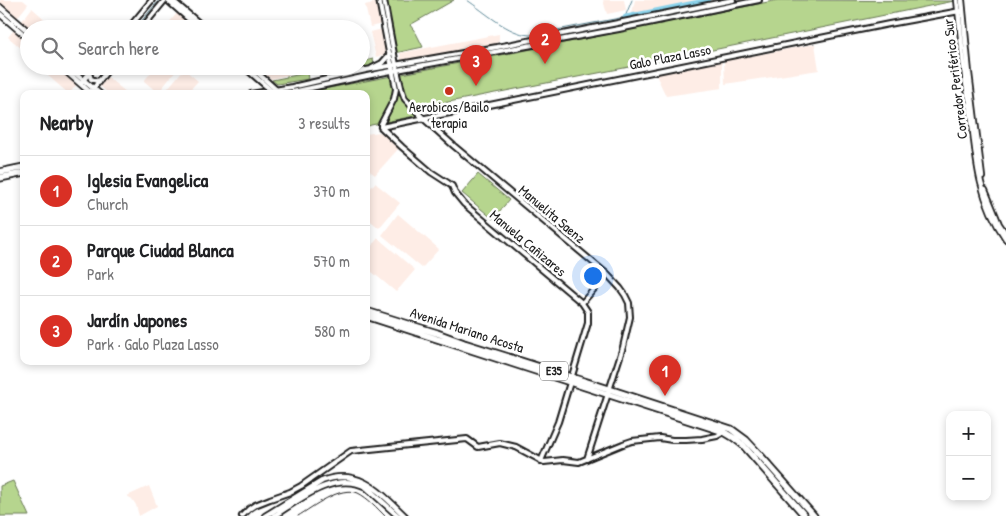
<!DOCTYPE html>
<meta charset="utf-8">
<style>
:root{--surface:#fff;--page:#f6f6f6;--text:#202124;--muted:#757577;--line:#e0e0e0;--accent:#d93025}
body{margin:0;font-family:"Patrick Hand",sans-serif;background:var(--page);color:var(--text)}
.controls{position:absolute;right:15px;bottom:15px;display:grid;overflow:hidden;border-radius:10px;box-shadow:0 2px 8px #0003}
.controls button{width:45px;height:45px;display:grid;place-items:center;padding:0;border:0;border-bottom:1px solid var(--line);background:var(--surface);color:var(--text);font:25px sans-serif}
.you{position:absolute;left:592px;top:275px;width:18px;height:18px;margin:-12px;border:4px solid #fff;border-radius:50%;background:#1a73e8;box-shadow:0 0 0 8px #1a73e833}
.badge{display:grid;place-items:center;width:32px;height:32px;border-radius:50%;background:var(--accent);color:#fff;font-size:16px;font-weight:700}
.pin{position:absolute;translate:-50% -41px;filter:drop-shadow(0 1px 2px #0008)}
.pin::after{content:'';position:absolute;top:26px;width:18px;height:15px;background:inherit;clip-path:polygon(0 0,100% 0,50% 100%)}
.list{margin:0;padding:0;list-style:none}
h2{display:flex;justify-content:space-between;align-items:center;height:65px;margin:0;padding:0 20px;font-size:21px}
h2 small{font-size:16px;font-weight:400;color:var(--muted)}
.list li{display:grid;grid-template-columns:32px 1fr auto;gap:15px;align-items:center;box-sizing:border-box;height:70px;padding:0 20px;border-top:1px solid var(--line)}
.list b{display:block;font-size:19px;white-space:nowrap}
.list p{margin:0;font-size:16px;white-space:nowrap;color:var(--muted)}
.list em{font-size:16px;font-style:normal;color:var(--muted)}
.icon{flex:none;width:28px;height:28px;fill:none;stroke:currentColor;stroke-width:2;stroke-linecap:round;stroke-linejoin:round}
.map{position:relative;flex:none;width:1006px;height:516px;overflow:hidden}
.search{position:absolute;background:var(--surface);box-shadow:0 2px 8px #0003;left:20px;top:20px;width:350px;height:55px;display:flex;align-items:center;gap:12px;box-sizing:border-box;padding:0 18px;border-radius:28px;color:var(--muted);font-size:19px}
.panel{position:absolute;background:var(--surface);box-shadow:0 2px 8px #0003;left:20px;top:90px;width:350px;height:275px;border-radius:10px}
.map>svg:first-child{display:block}
.built{fill:#feede6}
.green{fill:#b6d58e;stroke:#697855}
.lines{fill:none;stroke-linecap:round;stroke-linejoin:round}
.stream{stroke:#5e8998;stroke-width:1}
.river{stroke:#8ad2eb;stroke-width:4.5}
.secondary-casing{stroke:#1c1c1c;stroke-width:8}
.primary-casing{stroke:#1c1c1c;stroke-width:8}
.highway-casing{stroke:#1c1c1c;stroke-width:9}
.secondary{stroke:#fff;stroke-width:4}
.primary{stroke:#fff;stroke-width:4.5}
.highway{stroke:#fff;stroke-width:5.5}
.rail{stroke:#1c1c1c;stroke-width:1}
.poi-dot{fill:#c8321e;stroke:#fff;stroke-width:2}
.labels{text-anchor:middle;stroke-width:5;stroke-linejoin:round;paint-order:stroke}
.shield{fill:#fff;stroke:#606060;stroke-width:1}
.shield-label{font-size:12px;font-weight:bold;fill:#1c1c1c}
.street-label{font-size:14px;fill:#1c1c1c;stroke:#fff}
.poi-label{font-size:14px;fill:#1c1c1c;stroke:#fff}
</style>
<div class="map">
<svg width="1006" height="516" viewBox="0 0 1006 516">
<rect width="100%" height="100%" fill="#fff"/>
<filter id="ink" filterUnits="userSpaceOnUse"><feTurbulence type="fractalNoise" baseFrequency=".02" numOctaves="2"/><feDisplacementMap in="SourceGraphic" scale="10" xChannelSelector="R" yChannelSelector="G"/><feConvolveMatrix kernelMatrix="1 2 1 2 8 2 1 2 1" color-interpolation-filters="sRGB"/></filter>
<g filter="url(#ink)">
<path class="built" d="M0 0H23L28 4 17 18 0 4Z
M603 0H624L626 10 607 14Z
M635 0H718L631 17Z
M377 2 382 24 370 27 365 5Z
M32 8 56 29H29L21 22Z
M177 13 187 21 181 29H164Z
M383 29 388 54 376 57 370 32Z
M14 30 29 43V55L8 37Z
M499 34V40L496 44 401 62 400 53Z
M815 44 819 70 725 84 724 61Z
M722 62V88L666 96 657 77 656 72Z
M52 66H57L77 84 69 94 46 74Z
M156 66H180L158 93 144 81Z
M296 66H304L305 71 271 79 265 74Z
M184 69 198 81 186 94H163Z
M106 76 127 93 109 94 99 85Z
M380 132 399 148 375 175 366 168V134Z
M375 183 400 203 379 228 366 217V193Z
M398 214 439 249 422 268 382 235Z
M378 238 415 270 396 292 366 267V253Z
M149 486 157 506 139 516 136 505 132 499 127 496Z"/>
<path class="green" d="M386 0H454L410 25 416 33 423 47 395 53Z
M778 0 954 1 624 68 433 105 414 110 419 115 371 125 366 127V94H298L579 40Z
M373 59 374 66 341 74 339 67 361 66V62Z
M307 73 308 79 277 84 272 80Z
M478 174 509 200 493 219 462 193Z
M13 481 29 516H0V486Z"/>
<g class="lines">
<path class="stream" d="M467 0C485 12 508 34 530 35L625 17 632 0
M135 29 159 0"/>
<path class="river" d="M625 17 708 0"/>
<defs>
<path id="secondary" d="M167 0 200 29
M172 0 206 29
M379 0 396 89 394 99 381 124V127
M384 0 397 70 402 91 405 99 424 119 454 146 607 274 620 288 625 295 629 303 630 317 623 347 587 459
M128 29 152 0
M141 29 165 0
M243 66 275 94
M250 66 281 94
M372 68 382 63 390 54
M89 73 91 79 97 81 100 80
M82 82 95 66
M92 90 111 66
M251 94 292 87 366 70 497 47 733 0
M283 94 381 73 619 29 759 0
M381 127 889 24 960 11
M381 127 402 147 431 172 448 183 452 186 455 193 464 204 582 303 588 312V323L558 422 541 461
M582 303 607 274
M242 516 249 509 255 505 270 499 290 492 301 486 351 451 467 439 478 447 500 443 516 447 544 462 563 460 579 462 623 444 632 441 660 438 672 440H686L702 439 717 436 724 432"/>
<path id="primary" d="M957 0C960 26 962 51 965 77 966 86 968 94 970 103 976 155 976 195 1006 239
M962 0 969 73 982 177
M0 7 29 32
M0 14 29 39
M60 66 92 94
M67 66 100 94
M985 190 999 224 1006 234
M265 516 322 481C359 467 380 492 405 516
M274 516C300 499 334 471 366 487L398 516"/>
<path id="highway" d="M0 172 24 167
M0 178 24 173
M366 311 437 333 464 343 609 389 731 429 746 440 760 455 814 516
M366 316 724 432 734 438 743 445 805 516"/>
</defs>
<use href="#secondary" class="secondary-casing"/>
<use href="#primary" class="primary-casing"/>
<use href="#highway" class="highway-casing"/>
<use href="#secondary" class="secondary"/>
<use href="#primary" class="primary"/>
<use href="#highway" class="highway"/>
<path class="rail" d="M298 516C313 507 340 485 358 493 368 498 377 508 385 516"/>
</g>
</g>
<circle class="poi-dot" cx="449" cy="91" r="5"/>
<g class="labels">
<rect class="shield" x="540" y="361.5" width="28" height="19" rx="4"/>
<g class="shield-label">
<text x="554" y="375">E35</text>
</g>
<g class="street-label">
<text transform="translate(670 57) rotate(-11)" y="5">Galo Plaza Lasso</text>
<text transform="translate(955 79) rotate(-97)" y="5">Corredor Periférico Sur</text>
<text transform="translate(552 214) rotate(40)" y="5">Manuelita Saenz</text>
<text transform="translate(528 243) rotate(40)" y="5">Manuela Cañizares</text>
<text transform="translate(467 330) rotate(18)" y="5">Avenida Mariano Acosta</text>
</g>
<g class="poi-label">
<text x="449" y="112">Aerobicos/Bailo<tspan x="449" dy="16">terapia</tspan></text>
</g>
</g>
</svg>
<div class="controls">
<button>+</button>
<button>−</button>
</div>
<div class="you"></div>
<div class="pin badge" style="left:665px;top:396px">1</div>
<div class="pin badge" style="left:545px;top:64px">2</div>
<div class="pin badge" style="left:476px;top:86px">3</div>
<div class="search"><svg class="icon" aria-label="search" viewBox="0 0 24 24"><circle cx="10" cy="10" r="6"/><path d="M15 15l6 6"/></svg>Search here</div>
<section class="panel">
<h2>Nearby<small>3 results</small></h2>
<ul class="list">
<li><span class="badge">1</span><div><b>Iglesia Evangelica</b><p>Church</p></div><em>370 m</em></li>
<li><span class="badge">2</span><div><b>Parque Ciudad Blanca</b><p>Park</p></div><em>570 m</em></li>
<li><span class="badge">3</span><div><b>Jardín Japones</b><p>Park · Galo Plaza Lasso</p></div><em>580 m</em></li>
</ul>
</section>
</div>
